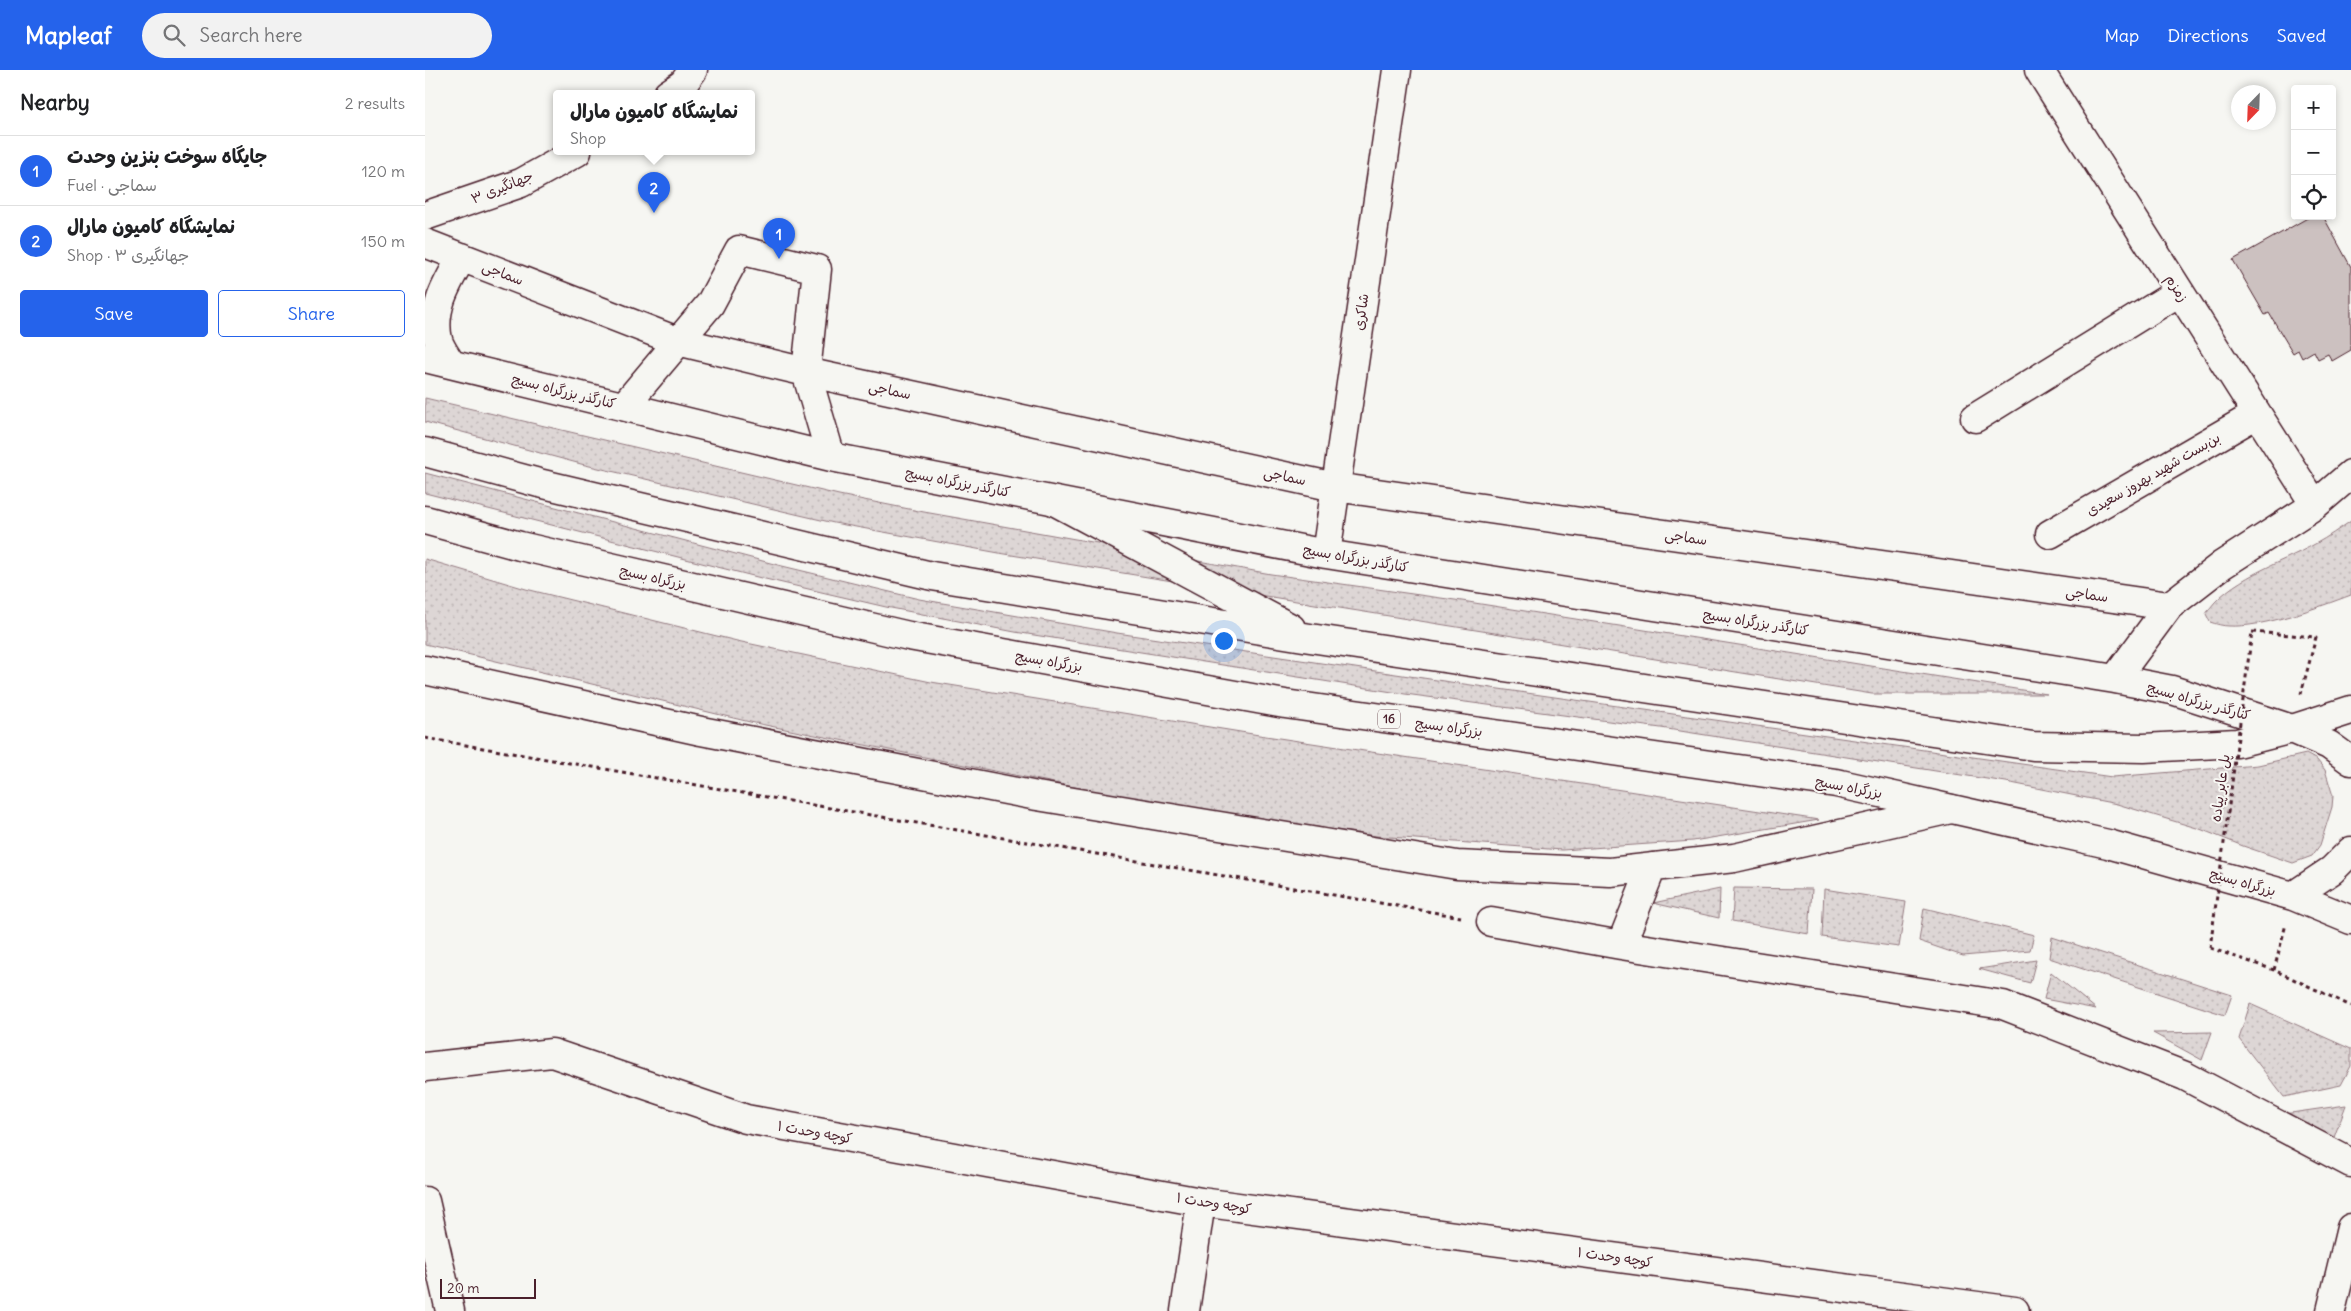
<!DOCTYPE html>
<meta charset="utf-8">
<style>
:root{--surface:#fff;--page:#f2f2f2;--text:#202124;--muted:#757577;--line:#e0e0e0;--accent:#2563eb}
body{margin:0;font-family:Delius,"Playpen Sans Arabic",sans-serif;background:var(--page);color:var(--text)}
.controls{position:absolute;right:15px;top:15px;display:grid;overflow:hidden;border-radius:5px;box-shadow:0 2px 8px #0003}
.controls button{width:45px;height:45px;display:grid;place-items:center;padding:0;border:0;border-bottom:1px solid var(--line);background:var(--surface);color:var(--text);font:25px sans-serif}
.compass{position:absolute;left:1806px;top:15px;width:45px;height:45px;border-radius:50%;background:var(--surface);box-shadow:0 2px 8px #0003;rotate:203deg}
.scale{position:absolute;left:15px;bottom:12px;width:96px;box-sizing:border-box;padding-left:5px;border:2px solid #4a1f2b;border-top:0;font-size:14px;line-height:18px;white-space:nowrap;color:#4a1f2b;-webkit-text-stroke:4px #f6f6f2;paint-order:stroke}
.you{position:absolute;left:798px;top:570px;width:18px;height:18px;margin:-12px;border:4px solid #fff;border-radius:50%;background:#1a73e8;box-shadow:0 0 0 8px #1a73e833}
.badge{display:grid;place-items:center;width:32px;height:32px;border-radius:50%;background:var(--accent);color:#fff;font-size:16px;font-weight:700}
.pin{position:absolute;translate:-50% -41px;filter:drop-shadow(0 1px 2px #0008)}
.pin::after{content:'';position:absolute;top:26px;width:18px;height:15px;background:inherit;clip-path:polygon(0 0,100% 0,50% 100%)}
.popup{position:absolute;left:128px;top:20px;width:202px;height:65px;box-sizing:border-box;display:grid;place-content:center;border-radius:5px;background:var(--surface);filter:drop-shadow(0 1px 4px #0005);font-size:16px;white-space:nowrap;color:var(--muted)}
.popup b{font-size:19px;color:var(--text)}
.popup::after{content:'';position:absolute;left:50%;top:100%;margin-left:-10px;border:10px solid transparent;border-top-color:var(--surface)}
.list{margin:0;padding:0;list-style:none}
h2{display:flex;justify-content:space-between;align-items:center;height:65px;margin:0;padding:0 20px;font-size:21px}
h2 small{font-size:16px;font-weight:400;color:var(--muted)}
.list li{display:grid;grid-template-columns:32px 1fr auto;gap:15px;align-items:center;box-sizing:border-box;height:70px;padding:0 20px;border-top:1px solid var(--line)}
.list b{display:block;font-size:19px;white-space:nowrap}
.list p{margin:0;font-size:16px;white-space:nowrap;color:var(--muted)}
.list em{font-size:16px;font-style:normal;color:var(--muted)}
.actions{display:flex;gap:10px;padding:15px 20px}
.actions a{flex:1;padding:11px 0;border:1px solid var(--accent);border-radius:5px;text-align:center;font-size:18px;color:var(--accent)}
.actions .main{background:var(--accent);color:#fff}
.icon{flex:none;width:28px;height:28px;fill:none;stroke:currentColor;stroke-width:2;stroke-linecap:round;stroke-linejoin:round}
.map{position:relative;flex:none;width:1926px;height:1241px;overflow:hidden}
header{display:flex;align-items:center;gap:30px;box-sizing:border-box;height:70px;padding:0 25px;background:var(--accent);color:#fff}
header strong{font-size:24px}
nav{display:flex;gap:28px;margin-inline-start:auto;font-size:18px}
.search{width:350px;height:45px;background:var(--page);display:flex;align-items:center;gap:12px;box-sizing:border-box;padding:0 18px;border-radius:28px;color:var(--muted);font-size:19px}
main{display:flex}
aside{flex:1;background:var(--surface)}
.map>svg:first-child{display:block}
.grass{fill:url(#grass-dots);stroke:#947a80}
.building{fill:#ccc1c0;stroke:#4a1f2b}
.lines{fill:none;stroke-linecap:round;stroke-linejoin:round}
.minor-casing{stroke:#4a1f2b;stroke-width:31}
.highway-casing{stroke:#4a1f2b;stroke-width:31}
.path{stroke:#4a1f2b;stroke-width:3;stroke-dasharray:4 4;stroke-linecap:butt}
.minor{stroke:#f6f6f2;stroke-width:28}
.highway{stroke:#f6f6f2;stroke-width:28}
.path-bridge{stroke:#4a1f2b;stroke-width:3;stroke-dasharray:4 4;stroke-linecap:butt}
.labels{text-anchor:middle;stroke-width:4;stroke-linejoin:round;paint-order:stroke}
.shield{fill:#f6f6f2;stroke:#7e6067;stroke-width:1}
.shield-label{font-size:12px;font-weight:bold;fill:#4a1f2b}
.street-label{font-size:14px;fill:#4a1f2b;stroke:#f6f6f2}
</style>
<header>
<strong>Mapleaf</strong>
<div class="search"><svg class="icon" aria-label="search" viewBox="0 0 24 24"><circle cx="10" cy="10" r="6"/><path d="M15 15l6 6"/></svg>Search here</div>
<nav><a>Map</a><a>Directions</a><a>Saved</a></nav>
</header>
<main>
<aside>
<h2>Nearby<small>2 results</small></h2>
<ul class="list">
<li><span class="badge">1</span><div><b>جایگاه سوخت بنزین وحدت</b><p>Fuel · سماجی</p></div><em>120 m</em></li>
<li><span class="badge">2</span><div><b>نمایشگاه کامیون مارال</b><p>Shop · جهانگیری ۳</p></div><em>150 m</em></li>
</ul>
<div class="actions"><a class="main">Save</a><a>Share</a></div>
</aside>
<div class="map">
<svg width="1926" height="1241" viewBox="0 0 1926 1241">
<defs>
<pattern id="grass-dots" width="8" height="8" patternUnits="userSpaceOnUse" patternTransform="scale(1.25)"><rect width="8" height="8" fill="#ddd6d5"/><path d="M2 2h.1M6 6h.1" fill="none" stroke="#bfb7b7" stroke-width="1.8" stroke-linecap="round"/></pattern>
</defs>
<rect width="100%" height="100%" fill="#f6f6f2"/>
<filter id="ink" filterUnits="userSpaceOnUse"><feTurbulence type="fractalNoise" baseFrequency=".02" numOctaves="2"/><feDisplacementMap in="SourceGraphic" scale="10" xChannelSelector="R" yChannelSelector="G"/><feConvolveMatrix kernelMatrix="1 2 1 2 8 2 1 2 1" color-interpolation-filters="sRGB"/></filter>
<g filter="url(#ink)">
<path class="grass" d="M0 328 414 425 499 442 846 504 1037 531 1622 624H1447L574 483 409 453 156 394 0 352Z
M0 403 353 495 494 529 692 563 1032 613 1687 707 1833 695 1881 684 1892 690 1900 700 1908 726 1907 737 1895 775 1887 786 1868 793 1818 776 1775 759 1692 734 1581 712 1236 658 980 624 590 562 461 537 336 508 0 423Z
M1926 451V525C1894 537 1838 558 1804 556 1798 556 1791 554 1785 552L1781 544C1801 510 1856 493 1890 474 1903 467 1914 459 1926 451Z
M0 489 101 519 312 571 506 612 834 665 1394 750 1268 771 1137 780 951 766 709 729 325 652 0 574Z
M1309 818 1387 819 1384 864 1307 851Z
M1295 819 1294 848 1228 833Z
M1399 819 1481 832 1474 877 1397 867Z
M1499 838 1609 865 1605 880 1538 886 1494 871Z
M1627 867 1807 925 1800 945 1624 888Z
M1611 890 1605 913 1554 899Z
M1626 902 1671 939 1619 929Z
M1825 934 1926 979V996L1916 1015 1859 1027 1814 969Z
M1787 962 1777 990 1728 963Z
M1921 1035 1908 1070 1859 1044Z"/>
<path class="building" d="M1886 146H1898L1926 197V280L1907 291 1903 284 1893 289 1889 281 1877 288 1873 280 1868 283 1844 243 1840 245 1808 190Z"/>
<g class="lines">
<defs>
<path id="minor" d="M1614 0 1890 435
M243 24 258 14 268 0
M0 146 96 113 152 82
M0 173 252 271 381 302 910 417 1744 536
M0 288 406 387 901 484 1690 609 1747 620 1867 659
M26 294C22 287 15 278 13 270 6 239 22 213 37 187
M199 336 285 234 314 180 392 199 381 302 406 387
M1550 348 1754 222
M1625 464 1832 344
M901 484 972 0
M0 600 276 661 612 726 1032 795 1185 802 1309 788 1526 739
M1690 609 1744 536 1797 495 1890 435 1926 404
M1066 852 1196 875 1578 935 1760 1006 1926 1093
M1196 875 1227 797
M0 997 127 983 321 1049 776 1132 1590 1241
M0 1131 25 1241
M760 1241 776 1132
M1906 1241 1926 1158"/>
<path id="highway" d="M0 382 114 413 507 506 885 568 1608 676 1719 678 1812 673 1867 659 1926 640
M629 431 866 558
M0 450 95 476 484 566 860 634 1411 713 1683 774 1868 826 1926 850
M1867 659 1904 675 1926 691
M1868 826 1907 800 1926 781"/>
</defs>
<use href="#minor" class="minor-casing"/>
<use href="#highway" class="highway-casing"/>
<path class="path" d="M1827 562 1891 567 1876 624
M0 668 1036 847
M1785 878 1849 900 1926 936
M1849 900 1861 854"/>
<use href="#minor" class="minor"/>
<use href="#highway" class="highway"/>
<path class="path-bridge" d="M1785 878 1827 562"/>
</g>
</g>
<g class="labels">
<rect class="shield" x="953" y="639.5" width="22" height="19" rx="4"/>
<g class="shield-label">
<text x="964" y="653">16</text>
</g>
<g class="street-label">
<text transform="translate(77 117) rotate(-22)" y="5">جهانگیری ۳</text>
<text transform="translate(78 203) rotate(21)" y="5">سماجی</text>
<text transform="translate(1752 218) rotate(58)" y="5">زمزم</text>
<text transform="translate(936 242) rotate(-82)" y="5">شاکری</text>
<text transform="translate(465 320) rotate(12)" y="5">سماجی</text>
<text transform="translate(139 321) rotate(14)" y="5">کنارگذر بزرگراه بسیج</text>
<text transform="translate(1728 404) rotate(-30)" y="5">بن‌بست شهید بهروز سعیدی</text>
<text transform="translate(860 406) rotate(12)" y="5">سماجی</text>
<text transform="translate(533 412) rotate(11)" y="5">کنارگذر بزرگراه بسیج</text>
<text transform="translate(1261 467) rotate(8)" y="5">سماجی</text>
<text transform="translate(931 488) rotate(10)" y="5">کنارگذر بزرگراه بسیج</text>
<text transform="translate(228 507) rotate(13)" y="5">بزرگراه بسیج</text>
<text transform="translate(1662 524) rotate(8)" y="5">سماجی</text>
<text transform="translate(1331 552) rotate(9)" y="5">کنارگذر بزرگراه بسیج</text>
<text transform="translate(624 591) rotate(10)" y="5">بزرگراه بسیج</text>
<text transform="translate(1774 631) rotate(16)" y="5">کنارگذر بزرگراه بسیج</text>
<text transform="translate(1024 657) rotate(8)" y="5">بزرگراه بسیج</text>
<text transform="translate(1424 717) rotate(11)" y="5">بزرگراه بسیج</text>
<text transform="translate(1795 718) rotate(-82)" y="5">پل عابر پیاده</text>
<text transform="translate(1818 812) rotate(16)" y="5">بزرگراه بسیج</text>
<text transform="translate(390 1062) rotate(10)" y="5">کوچه وحدت ۱</text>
<text transform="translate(789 1133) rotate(9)" y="5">کوچه وحدت ۱</text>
<text transform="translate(1190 1187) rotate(8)" y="5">کوچه وحدت ۱</text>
</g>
</g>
</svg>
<div class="controls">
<button>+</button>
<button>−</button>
<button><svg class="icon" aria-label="locate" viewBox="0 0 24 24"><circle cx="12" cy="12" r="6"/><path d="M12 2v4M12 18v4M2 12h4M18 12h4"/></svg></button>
</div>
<svg class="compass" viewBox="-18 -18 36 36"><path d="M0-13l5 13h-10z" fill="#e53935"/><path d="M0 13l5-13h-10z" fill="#757577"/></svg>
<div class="scale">20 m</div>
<div class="you"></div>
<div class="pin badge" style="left:354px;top:189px">1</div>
<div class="pin badge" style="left:229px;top:143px">2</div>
<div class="popup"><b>نمایشگاه کامیون مارال</b>Shop</div>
</div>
</main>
